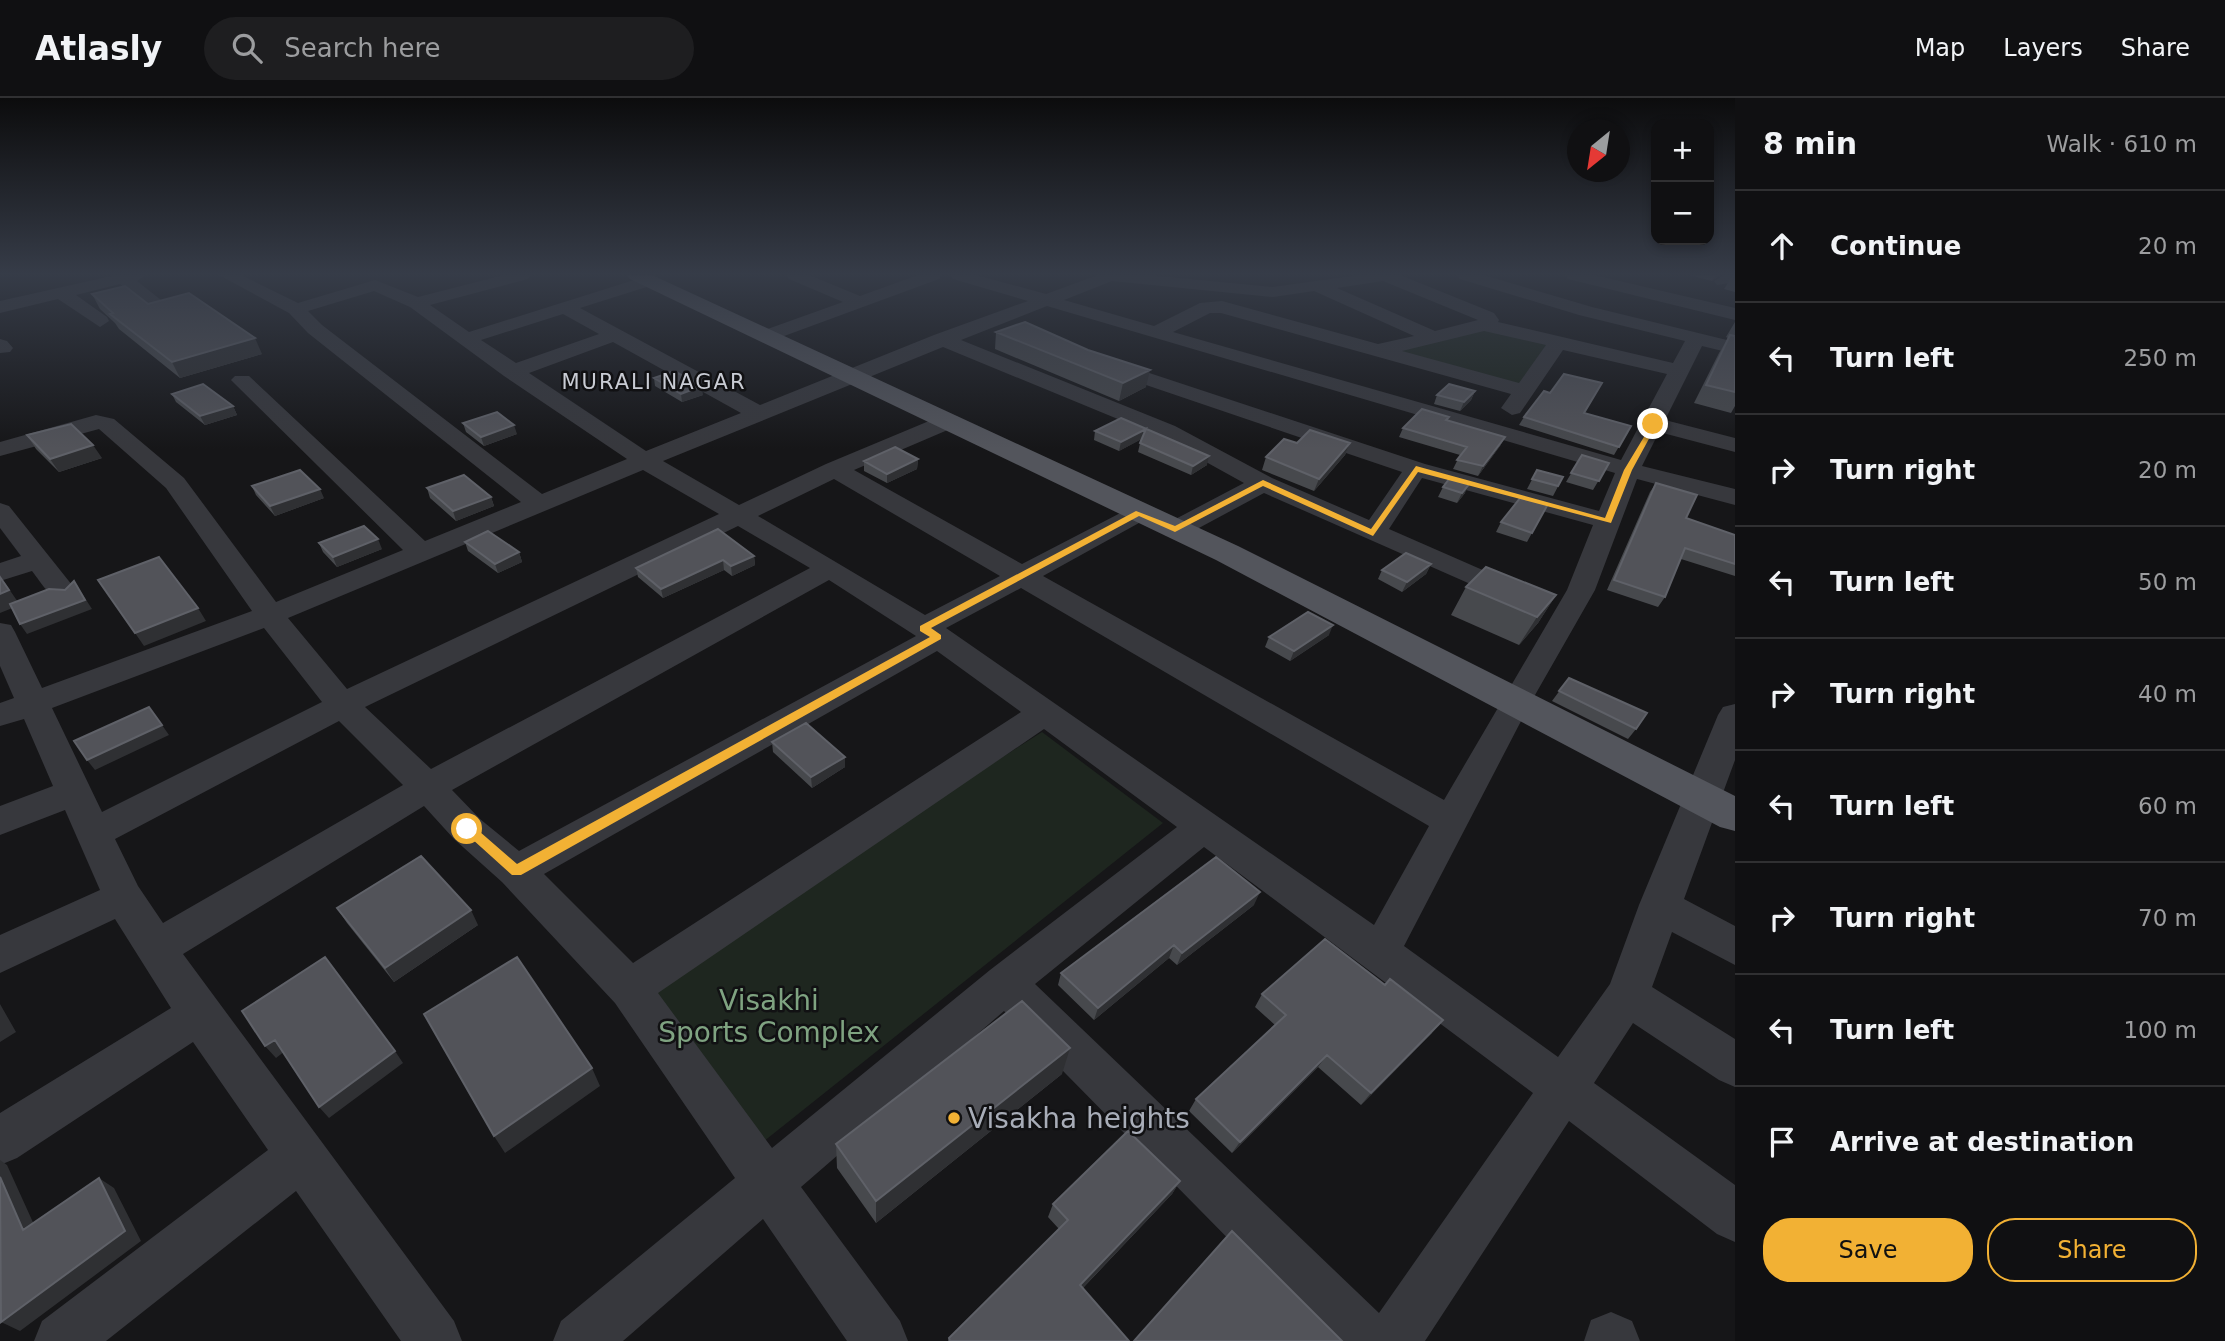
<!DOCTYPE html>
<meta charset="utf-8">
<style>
:root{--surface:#101012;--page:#1e1e20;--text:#f1f3f6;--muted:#9c9d9f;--line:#303032;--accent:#f2b134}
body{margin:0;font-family:"DejaVu Sans",sans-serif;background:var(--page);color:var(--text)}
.controls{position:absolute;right:21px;top:21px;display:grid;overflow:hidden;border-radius:14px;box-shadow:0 4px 10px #0003}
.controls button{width:63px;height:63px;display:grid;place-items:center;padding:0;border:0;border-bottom:2px solid var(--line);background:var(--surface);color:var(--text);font:35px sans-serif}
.compass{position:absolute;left:1567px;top:21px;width:63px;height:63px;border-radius:50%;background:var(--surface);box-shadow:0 4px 10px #0003;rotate:210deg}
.stop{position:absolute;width:21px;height:21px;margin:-16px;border:5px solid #f2b134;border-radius:50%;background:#fff}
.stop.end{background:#f2b134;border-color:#fff;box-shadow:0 2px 7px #0008}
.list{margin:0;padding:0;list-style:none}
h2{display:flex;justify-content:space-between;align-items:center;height:91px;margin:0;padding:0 28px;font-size:30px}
h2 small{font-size:23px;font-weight:400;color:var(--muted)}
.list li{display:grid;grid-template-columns:46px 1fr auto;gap:21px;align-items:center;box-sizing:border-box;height:112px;padding:0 28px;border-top:2px solid var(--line)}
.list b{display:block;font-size:26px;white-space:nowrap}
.list em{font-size:23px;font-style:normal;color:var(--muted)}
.actions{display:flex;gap:14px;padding:21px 28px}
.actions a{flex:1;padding:16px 0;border:2px solid var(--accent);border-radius:28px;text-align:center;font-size:24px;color:var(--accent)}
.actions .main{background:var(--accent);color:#111}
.icon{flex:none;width:38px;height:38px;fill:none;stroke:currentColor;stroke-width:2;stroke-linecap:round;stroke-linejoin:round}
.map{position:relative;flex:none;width:1735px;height:1243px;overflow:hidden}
header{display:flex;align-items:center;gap:42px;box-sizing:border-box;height:98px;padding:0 35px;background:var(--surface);border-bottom:2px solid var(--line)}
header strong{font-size:33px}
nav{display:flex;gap:38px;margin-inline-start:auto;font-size:24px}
.search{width:490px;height:63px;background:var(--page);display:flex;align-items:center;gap:18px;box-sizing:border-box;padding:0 24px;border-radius:38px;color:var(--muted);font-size:26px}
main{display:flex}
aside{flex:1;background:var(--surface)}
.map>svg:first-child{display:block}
.green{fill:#1e261f}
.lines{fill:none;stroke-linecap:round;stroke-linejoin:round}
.minor{fill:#37383d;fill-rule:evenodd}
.major{fill:#53555c;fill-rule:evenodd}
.wall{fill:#47494d}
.shaded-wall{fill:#2f3033}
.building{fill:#525359;stroke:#5f6168;stroke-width:2}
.route{fill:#f2b134}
.poi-dot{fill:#f2b134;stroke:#111113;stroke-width:2.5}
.labels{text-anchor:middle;stroke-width:5;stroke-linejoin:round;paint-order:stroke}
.far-neighbourhood-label{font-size:21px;letter-spacing:2px;fill:#c9ccd4;stroke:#111113}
.near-park-label{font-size:28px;fill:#7fa381;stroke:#111113}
.near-poi-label{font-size:28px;fill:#a8adb8;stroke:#111113;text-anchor:start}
</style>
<header>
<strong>Atlasly</strong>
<div class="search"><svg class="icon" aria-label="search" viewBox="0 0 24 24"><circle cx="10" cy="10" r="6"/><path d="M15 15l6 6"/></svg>Search here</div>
<nav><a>Map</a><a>Layers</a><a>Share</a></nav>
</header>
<main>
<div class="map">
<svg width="1735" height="1243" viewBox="0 0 1735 1243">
<rect width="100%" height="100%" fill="#161618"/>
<path class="green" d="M1483 229 1549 247 1521 289 1392 254Z
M1042 634 1163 725 753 1052 631 895Z"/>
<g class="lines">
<path class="minor" d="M116 177H146L137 183 166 206 163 210H151L120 186 76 197 107 219 109 223 100 229 58 201 0 215V203Z
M219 177H241L298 205 375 182 418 199 504 177H530L528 181 430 207 469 234 650 177 659 182 656 186 580 210 760 307 934 237 1028 203 953 181 951 177H976L1046 196 1098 177H1148L1273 189 1359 177H1400L1494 215 1499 222 1498 224 1673 265 1685 243 1579 217 1460 181 1457 177H1483L1592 209 1735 244V256L1702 248 1665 322 1735 340V354L1659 334 1642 368 1735 391V407L1637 381 1595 492 1531 604 1404 848 1558 959 1610 886 1639 807 1718 617 1723 609 1735 606V662L1684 801 1735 828V867L1672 834 1652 889 1735 941V989L1719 982 1633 925 1594 985 1735 1087V1144L1717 1136 1569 1023 1425 1243H1329L1004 913 801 1089 900 1223 908 1243H847L763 1121 623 1243H553L561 1223 735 1080 615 905 502 784 454 741 424 708 183 856 454 1223 462 1243H401L296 1093 106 1243H34L42 1223 268 1052 193 944 17 1060 0 1067V1015L171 910 115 821 0 875V837L100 792 65 712 0 737V708L53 688 24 621 0 628V605L14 600 0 568V525L11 527 15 534 42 590 252 513 166 390 99 331 0 358V344L96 317 114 321 184 380 276 504 403 452 235 286 231 282 235 278H249L425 443 521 404 308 235 289 215ZM1112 183 1273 199 1314 193 1414 238 1378 246 1222 203 1200 205 1154 228 1064 202ZM1383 183 1478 222 1435 233 1337 190ZM374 193 410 209 504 278 627 361 542 396 322 227 308 213ZM1047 208 1615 375 1599 413 1425 366 1113 263H1099L1096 267 1099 271 1402 374 1369 422 1272 380 1175 328 961 242ZM1210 215H1221L1511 296 1501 310 1512 317 1520 315 1563 252 1667 276 1621 362 1173 234ZM563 216 599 236 516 265 481 242ZM1484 233 1546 247 1519 285 1402 253ZM613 244 741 315 646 353 529 275ZM943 249 1159 338 1244 385 1166 426 1162 432 1166 438H1184L1264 395 1518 507 1528 504 1532 498 1528 492 1389 431 1422 380 1593 427 1567 492 1444 702 1043 478 1148 420 1152 415 1148 410H1130L1022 466 854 372 957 328 960 323 957 318H941L826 366 739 407 663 363ZM643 372 719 416 347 591 288 520ZM834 381 1000 478 925 517 758 418ZM738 428 810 470 431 671 365 609ZM829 482 916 538 519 753 480 721 452 692ZM1021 490 1429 728 1374 827 946 530ZM264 530 322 604 102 714 52 610ZM937 553 1021 614 633 865 544 776ZM339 623 403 687 163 825 138 788 115 741ZM1044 631 1177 729 990 872 772 1050 658 895ZM1204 749 1533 995 1379 1215 1035 886Z
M787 177H809L860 198 918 177H942L939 181 776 241H762L759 237 762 233 843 204 789 181Z
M1565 177H1594L1735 210V222L1568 181Z
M1724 177H1735V184L1717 187 1714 183Z
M0 241 7 243 13 250 10 254 0 255Z
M0 405 9 408 72 487 76 493 72 499C50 504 44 488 32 473L0 483V465L21 458 0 430Z
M1611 1214 1632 1223 1640 1243H1584L1591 1222Z"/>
<path class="major" d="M627 177H652L1238 448 1735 698V733L1720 729 1216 462 630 181Z"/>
</g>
<path class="wall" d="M1689 177H1720L1712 183Z
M1733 177H1735V194L1724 191Z
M92 196 148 206 262 256 180 280 119 231 115 225 100 211Z
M1735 224V308L1731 315 1694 305 1719 255 1728 240 1726 239Z
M996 234 1146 289 1119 303 995 251Z
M654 280 703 297 682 304 655 288Z
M1475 293 1471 302 1460 313 1434 306 1437 297Z
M172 296 233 308 237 317 205 327 176 304Z
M1584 315 1631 328 1614 357 1519 327 1524 319Z
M1121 320 1207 367 1191 377 1138 354 1141 341 1119 353 1094 342 1095 333Z
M1448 323 1505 339 1500 348 1478 378 1453 371 1460 357 1399 339 1403 330Z
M463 325 517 336 484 348 466 334Z
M27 337 102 360 59 374 36 351Z
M1297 345H1350L1345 357 1314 393 1262 372 1266 359Z
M1582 357 1609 365 1593 392 1566 384Z
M918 361 917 371 887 385 864 373V363Z
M1537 372 1563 379 1553 398 1527 391Z
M1656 385 1686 420 1735 437V478L1681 461 1665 499 1658 509 1607 492 1650 394Z
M252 388 324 400 275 418 256 397Z
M1443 389 1465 395 1457 405 1438 399Z
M427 390 491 399 494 408 456 423 430 400Z
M1548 406 1527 444 1496 434 1501 424Z
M465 444 519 454 522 464 498 475 468 453Z
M319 445 382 451 337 469 323 454Z
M754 458 755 467 732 478 724 472 663 500 638 479 636 470Z
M1431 466 1426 476 1402 494 1378 481 1382 472Z
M1466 489 1556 497 1538 525 1519 547 1451 517Z
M1329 537 1290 563 1265 549 1269 539Z
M1569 580 1636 631 1628 641 1552 603Z
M772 644 845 669 812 690 773 654Z
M1254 807 1177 867 1169 860 1094 922 1058 887 1061 875Z
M337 810 478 827 394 884 347 825Z
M1262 896 1432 935 1361 1007 1318 969 1232 1055 1189 1013 1196 1001 1275 927 1255 909Z
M1062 976 876 1125 837 1070 836 1046Z
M1180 1083 1172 1096 1083 1190 1129 1243H948L949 1240 1059 1131 1048 1119 1053 1106Z"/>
<path class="shaded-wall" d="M1716 177H1720L1712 183Z
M255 240 262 256 180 280 172 264Z
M1150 272 1146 289 1119 303 1123 285Z
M702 288 703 297 682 304 681 296Z
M1475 293 1471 302 1460 313 1464 304Z
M233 308 237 317 205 327 200 318Z
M514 327 517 336 484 348 481 339Z
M1146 331 1144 340 1119 353 1121 344Z
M1505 339 1500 348 1478 378 1483 368Z
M1350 345 1345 357 1314 393 1319 381Z
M93 347 102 360 59 374 50 361Z
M1209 358 1207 367 1191 377 1193 368Z
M918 361 917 371 887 385V376Z
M1470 385 1465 395 1457 405 1462 395Z
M320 391 324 400 275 418 270 408Z
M491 399 494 408 456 423 453 413Z
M378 441 382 451 337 469 333 459Z
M519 454 522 464 498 475 495 466Z
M754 458 755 467 732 478 731 468Z
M723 462 724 472 663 500 661 491Z
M1431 466 1426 476 1402 494 1407 484Z
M0 478 20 507 0 515Z
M74 483 92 511 27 536 20 526 85 502Z
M1556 497 1538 525 1519 547 1537 519Z
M198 510 206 523 144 548 135 535Z
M1333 527 1329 537 1290 563 1294 553Z
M162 627 169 637 95 672 87 662Z
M845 659V669L812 690 811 679Z
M1260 794 1254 807 1177 867 1182 855Z
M471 812 478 827 394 884 385 870Z
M1174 847 1169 860 1094 922 1098 910Z
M0 906 16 934 0 944Z
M1443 922 1432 935 1361 1007 1371 995Z
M275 942 285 953 276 960 265 948Z
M1070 950 1062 976 876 1125V1103Z
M395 953 403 965 329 1020 319 1009Z
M1327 957 1318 969 1232 1055 1240 1044Z
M592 970 600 988 505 1055 494 1038Z
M0 1062 7 1067 41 1142 23 1132 0 1079Z
M99 1080 114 1090 141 1143 20 1233 1 1224Z
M1180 1083 1172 1096 1074 1199 1080 1187Z"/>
<path class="building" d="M125 188 148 206 189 195 255 240 172 264 110 216 113 215 92 196Z
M1025 224 1088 252 1150 272 1123 285 996 234Z
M1730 237 1735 238V294L1706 287Z
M674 273 702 288 681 296 654 280Z
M1564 276 1602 285 1584 315 1631 328 1619 349 1524 319 1544 293 1550 295Z
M203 286 233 308 200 318 172 296Z
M1449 286 1475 293 1464 304 1437 297Z
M1422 311 1449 319 1446 322 1505 339 1483 368 1457 362 1467 349 1403 330Z
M497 314 514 327 481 339 463 325Z
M1121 320 1209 358 1193 368 1140 345 1146 331 1121 344 1095 333Z
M71 326 93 347 50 361 27 337Z
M1310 332 1350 345 1319 381 1266 359 1284 341 1297 345Z
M895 349 918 361 887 376 864 363Z
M1582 357 1609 365 1599 383 1571 375Z
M300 372 320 391 270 408 252 388Z
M1537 372 1563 379 1558 388 1532 381Z
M464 377 491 399 453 413 427 390Z
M1450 380 1470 385 1462 395 1443 389Z
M1656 385 1697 397 1686 420 1735 437V466L1685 450 1665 499 1614 482Z
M1521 399 1548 406 1532 435 1501 424Z
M364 428 378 441 333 459 319 445Z
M718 431 754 458 731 468 723 462 661 491 636 470Z
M488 433 519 454 495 466 465 444Z
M1406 455 1431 466 1407 484 1382 472Z
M159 459 198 510 135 535 98 482Z
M1486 469 1556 497 1537 519 1466 489Z
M0 479 9 492 0 496Z
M74 483 85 502 20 526 10 506 49 491 65 492Z
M1308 514 1333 527 1294 553 1269 539Z
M1569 580 1647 615 1636 631 1559 593Z
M149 609 162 627 87 662 74 643Z
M806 625 845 659 811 679 772 644Z
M421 758 471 812 385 870 337 810Z
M1216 759 1260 794 1182 855 1174 847 1098 910 1061 875Z
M1325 841 1385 887 1390 881 1443 922 1371 995 1327 957 1240 1044 1196 1001 1286 917 1262 896Z
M325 859 395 953 319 1009 275 942 265 948 242 913Z
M517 859 592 970 494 1038 424 916Z
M1022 903 1070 950 876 1103 836 1046Z
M1128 1033 1180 1083 1080 1187 1129 1243H950L949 1240 1068 1122 1053 1106Z
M0 1079 23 1132 99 1080 125 1133 1 1224Z
M1232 1133 1342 1243H1134Z"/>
<linearGradient id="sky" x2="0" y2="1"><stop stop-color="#0c0c0d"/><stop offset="0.5" stop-color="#363c48"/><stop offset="1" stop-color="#363c48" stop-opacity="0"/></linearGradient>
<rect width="1735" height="351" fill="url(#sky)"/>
<path class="route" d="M1653 324 1657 326 1632 372 1611 425 1418 374 1373 438 1263 388 1175 434 1139 418 931 530 941 537V541L521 777H512L461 731 467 726 472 727 517 766 930 539 920 533V528L1136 413 1175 428 1263 382 1371 431 1416 368 1605 420 1624 372Z"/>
<circle class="poi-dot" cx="954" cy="1020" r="7"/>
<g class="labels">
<g class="far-neighbourhood-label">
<text x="654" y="291">MURALI NAGAR</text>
</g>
<g class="near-park-label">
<text x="769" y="912">Visakhi<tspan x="769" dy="32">Sports Complex</tspan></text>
</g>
<g class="near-poi-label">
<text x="968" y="1030">Visakha heights</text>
</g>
</g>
</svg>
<div class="controls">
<button>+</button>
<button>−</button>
</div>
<svg class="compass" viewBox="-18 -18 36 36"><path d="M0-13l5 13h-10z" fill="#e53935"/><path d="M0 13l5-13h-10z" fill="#9c9d9f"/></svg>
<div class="stop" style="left:467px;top:731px"></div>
<div class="stop end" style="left:1653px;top:326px"></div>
</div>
<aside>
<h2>8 min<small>Walk · 610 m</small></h2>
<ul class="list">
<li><svg class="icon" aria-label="ahead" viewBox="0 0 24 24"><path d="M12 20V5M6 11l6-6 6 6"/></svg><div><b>Continue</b></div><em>20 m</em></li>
<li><svg class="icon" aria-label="left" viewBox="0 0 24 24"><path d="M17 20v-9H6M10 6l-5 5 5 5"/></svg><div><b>Turn left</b></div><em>250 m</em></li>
<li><svg class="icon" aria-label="right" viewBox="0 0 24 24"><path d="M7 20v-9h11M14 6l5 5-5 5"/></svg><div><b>Turn right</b></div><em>20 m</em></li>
<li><svg class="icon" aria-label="left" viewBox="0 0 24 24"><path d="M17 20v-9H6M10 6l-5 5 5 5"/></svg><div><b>Turn left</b></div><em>50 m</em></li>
<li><svg class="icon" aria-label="right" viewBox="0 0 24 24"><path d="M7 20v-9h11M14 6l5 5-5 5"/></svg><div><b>Turn right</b></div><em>40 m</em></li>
<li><svg class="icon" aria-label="left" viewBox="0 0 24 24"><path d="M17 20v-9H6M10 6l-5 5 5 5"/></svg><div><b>Turn left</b></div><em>60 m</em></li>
<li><svg class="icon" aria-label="right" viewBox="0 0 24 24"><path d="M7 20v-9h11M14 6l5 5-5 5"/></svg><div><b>Turn right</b></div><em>70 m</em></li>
<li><svg class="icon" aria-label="left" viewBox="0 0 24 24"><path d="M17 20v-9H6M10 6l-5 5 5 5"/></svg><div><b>Turn left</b></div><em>100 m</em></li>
<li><svg class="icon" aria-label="arrive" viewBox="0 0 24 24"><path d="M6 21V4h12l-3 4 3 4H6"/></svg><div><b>Arrive at destination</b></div></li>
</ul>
<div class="actions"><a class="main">Save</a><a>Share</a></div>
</aside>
</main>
